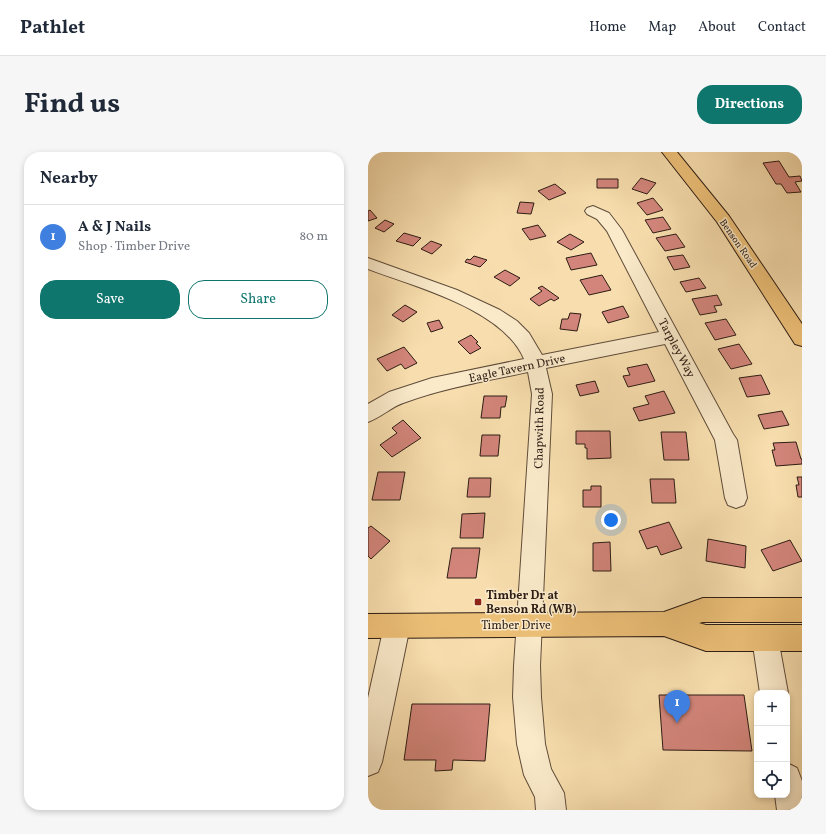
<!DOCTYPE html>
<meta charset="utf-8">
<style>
:root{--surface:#fff;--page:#f6f6f7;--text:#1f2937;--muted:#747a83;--line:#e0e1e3;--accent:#0f766e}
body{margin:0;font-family:Vollkorn,serif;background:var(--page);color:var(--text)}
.controls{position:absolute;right:12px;bottom:12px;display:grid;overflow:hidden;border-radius:8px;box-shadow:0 2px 6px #0003}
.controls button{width:36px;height:36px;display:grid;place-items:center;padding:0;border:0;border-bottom:1px solid var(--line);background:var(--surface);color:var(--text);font:20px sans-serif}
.you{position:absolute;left:243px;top:368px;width:14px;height:14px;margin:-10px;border:3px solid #fff;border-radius:50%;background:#1a73e8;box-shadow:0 0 0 6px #1a73e833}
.badge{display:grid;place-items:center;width:26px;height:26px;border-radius:50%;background:var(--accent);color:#fff;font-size:13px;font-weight:700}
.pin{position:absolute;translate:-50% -33px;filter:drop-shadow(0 1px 2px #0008)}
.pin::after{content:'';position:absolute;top:21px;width:14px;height:12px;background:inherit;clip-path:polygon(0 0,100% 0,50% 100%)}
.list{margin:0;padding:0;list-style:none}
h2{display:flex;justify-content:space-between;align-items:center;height:52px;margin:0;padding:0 16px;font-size:17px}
h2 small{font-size:13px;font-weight:400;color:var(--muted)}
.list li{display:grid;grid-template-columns:26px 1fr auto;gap:12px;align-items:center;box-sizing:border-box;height:64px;padding:0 16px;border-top:1px solid var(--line)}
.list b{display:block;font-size:15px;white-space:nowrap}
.list p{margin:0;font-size:13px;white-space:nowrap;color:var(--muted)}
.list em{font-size:13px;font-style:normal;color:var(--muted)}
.actions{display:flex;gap:8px;padding:12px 16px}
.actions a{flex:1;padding:9px 0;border:1px solid var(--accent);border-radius:16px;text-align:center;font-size:14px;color:var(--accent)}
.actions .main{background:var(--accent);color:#fff}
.icon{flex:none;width:22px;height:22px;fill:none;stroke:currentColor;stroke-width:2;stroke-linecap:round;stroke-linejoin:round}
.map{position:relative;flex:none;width:434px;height:658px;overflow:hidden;border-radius:16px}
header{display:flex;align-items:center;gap:24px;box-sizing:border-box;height:56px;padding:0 20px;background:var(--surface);border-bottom:1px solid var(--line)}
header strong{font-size:19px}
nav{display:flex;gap:22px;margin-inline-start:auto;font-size:14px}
.intro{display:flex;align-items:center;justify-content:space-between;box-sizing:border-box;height:96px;padding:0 24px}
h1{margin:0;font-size:28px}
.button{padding:10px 18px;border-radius:16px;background:var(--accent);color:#fff;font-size:14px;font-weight:700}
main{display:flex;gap:24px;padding:0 24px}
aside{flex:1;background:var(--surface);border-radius:16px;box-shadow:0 2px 6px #0003}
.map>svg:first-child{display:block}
.building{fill:#d3857b;stroke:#2c1c14}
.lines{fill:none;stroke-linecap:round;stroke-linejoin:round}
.minor-casing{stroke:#5f4c3a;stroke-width:2}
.major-casing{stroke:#2c1c14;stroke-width:2}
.minor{fill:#faeaca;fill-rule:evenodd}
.major{fill:#ecbf77;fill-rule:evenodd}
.poi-dot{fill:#8f2418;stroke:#faeaca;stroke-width:1.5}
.labels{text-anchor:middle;stroke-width:3;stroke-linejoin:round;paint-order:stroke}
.far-street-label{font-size:10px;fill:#2c1c14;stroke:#faeaca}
.street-label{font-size:12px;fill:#2c1c14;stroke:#faeaca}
.poi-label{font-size:12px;font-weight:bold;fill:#2c1c14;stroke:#faeaca;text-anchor:start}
</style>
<header>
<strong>Pathlet</strong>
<nav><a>Home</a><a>Map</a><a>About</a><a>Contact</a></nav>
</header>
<div class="intro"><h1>Find us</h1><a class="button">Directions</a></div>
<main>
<aside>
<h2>Nearby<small></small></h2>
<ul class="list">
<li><span class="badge" style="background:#3f7fe0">1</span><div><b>A &amp; J Nails</b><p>Shop · Timber Drive</p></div><em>80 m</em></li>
</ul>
<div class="actions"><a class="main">Save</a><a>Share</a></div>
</aside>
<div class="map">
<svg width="434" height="658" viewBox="0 0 434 658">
<rect width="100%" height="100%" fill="#f8deae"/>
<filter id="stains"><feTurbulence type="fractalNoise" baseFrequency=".005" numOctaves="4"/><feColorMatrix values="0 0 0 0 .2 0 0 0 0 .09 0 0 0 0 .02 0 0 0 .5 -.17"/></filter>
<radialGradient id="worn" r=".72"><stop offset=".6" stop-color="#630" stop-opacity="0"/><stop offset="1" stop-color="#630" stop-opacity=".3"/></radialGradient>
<path class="building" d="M411 9 421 25 432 24 434 29 427 30 433 40 419 41 413 32H408L395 11Z
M273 26 288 31 279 42 264 37Z
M229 27H250V36H229Z
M187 32 198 41 181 48 170 39Z
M285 46 295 58 279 63 269 51Z
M152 50 166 51 163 62 149 61Z
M2 58 9 66 0 69V59Z
M295 65 303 77 285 81 277 68Z
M17 68 26 72 16 80 7 76Z
M170 73 178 84 162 88 154 77Z
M36 81 53 86 45 94 28 89Z
M202 82 216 90 203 98 189 90Z
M308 82 317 95 297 99 288 86Z
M63 89 74 93 64 102 53 97Z
M223 101 229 113 203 118 198 106Z
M315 103 322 115 306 118 299 105Z
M106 104 119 108 112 115 97 110 99 107 102 108Z
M137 118 152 126 142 134 126 125Z
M234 123 243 138 221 143 212 128Z
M331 126 338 136 318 140 312 130Z
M174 134 191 146 186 149 183 147 171 154 162 147 174 139 170 136Z
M349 143 354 153 346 154 349 160 332 163 324 147Z
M37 153 49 160 35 170 24 163Z
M255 154 261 165 240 171 234 160Z
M202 161 213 162 209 179 192 177 194 167H200Z
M358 167 368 183 347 188 337 171Z
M71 168 75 176 63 180 59 171Z
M103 183 110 190 108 191 113 196 102 202 90 190Z
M371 192 384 212 363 217 350 197Z
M36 195 49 211 37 217 33 212 19 219 9 207Z
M279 212 287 229 260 235 255 224 262 223 259 216Z
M393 223 402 242 379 245 371 226Z
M227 229 231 240 212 244 208 233Z
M296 239 307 261 271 269 265 256 281 252 277 244Z
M116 244H139L137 255H133L132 266H113Z
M414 259 421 273 396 277 390 263Z
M35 268 53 286 24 305 12 293 29 281 24 276Z
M208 279H242L243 306 219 307V296H217V292H208Z
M293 280H318L321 308H296Z
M114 283H132L130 304H112Z
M428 290 433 307H434V312L408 314 404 298H407L405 291Z
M10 320H37L32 348H4Z
M429 325H434V345H430L428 333H431Z
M101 326H123L122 345H99Z
M282 327H306L308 351H284Z
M223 334H233V355H215V338H223Z
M117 361 115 386H92L94 362Z
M301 370 314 396 293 403 289 394 279 397 271 379Z
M3 374 22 389 3 407 0 404V376Z
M340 387 378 394 377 416 338 409Z
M422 388 434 409 405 419 393 398Z
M242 390 243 419H225V391Z
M84 396H112L108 426H79Z
M291 543H376L384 599 295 598Z
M44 552H122L117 609 85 608 84 618 67 619 68 608H36Z"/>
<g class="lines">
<defs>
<path id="minor" d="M225 54 241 61 254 78 365 282 369 288 379 346 376 353 368 356 360 353 357 346 347 288 297 192 178 216 184 242 172 514 173 545 177 592 183 617 196 641 198 658H168L167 645 156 623 149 592 145 545 146 514 164 242 160 220C119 229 77 236 38 250 24 254 14 265 0 270V252L21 240 64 226 156 207C135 157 47 135 0 117V106L89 138 132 158 149 169 161 181 174 203 291 180 239 79 229 67 219 62 217 59 219 56Z
M29 462 38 465 42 474 14 610 10 620 0 624V546L16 474 20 465Z
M397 473 406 477 410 486 420 541 419 542V541H392L384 486 388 477Z
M419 611 429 616 434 629V658H409L407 643H419Z"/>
<path id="major" d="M294 0H309L361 64 434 172V194L427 192 349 70Z
M335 446H434V470H335L331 471 338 473H434V499H338L296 484 0 486V462L296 460Z"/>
</defs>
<use href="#minor" class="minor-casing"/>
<use href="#major" class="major-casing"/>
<use href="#minor" class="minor"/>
<use href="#major" class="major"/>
</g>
<rect class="poi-dot" x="106" y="446" width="8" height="8" rx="2"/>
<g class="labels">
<g class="far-street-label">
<text transform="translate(371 91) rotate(55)" y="4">Benson Road</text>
</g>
<g class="street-label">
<text transform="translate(309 196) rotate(62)" y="4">Tarpley Way</text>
<text transform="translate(149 216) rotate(-12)" y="4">Eagle Tavern Drive</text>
<text transform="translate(171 276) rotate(-89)" y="4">Chapwith Road</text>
<text x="148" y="477">Timber Drive</text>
</g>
<g class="poi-label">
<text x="118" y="447">Timber Dr at<tspan x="118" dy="14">Benson Rd (WB)</tspan></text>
</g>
</g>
<rect width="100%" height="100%" filter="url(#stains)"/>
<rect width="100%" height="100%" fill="url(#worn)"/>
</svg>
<div class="controls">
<button>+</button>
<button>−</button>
<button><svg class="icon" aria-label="locate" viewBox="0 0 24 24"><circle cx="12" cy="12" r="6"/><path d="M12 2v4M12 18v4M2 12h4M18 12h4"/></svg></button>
</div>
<div class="you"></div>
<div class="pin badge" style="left:309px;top:571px;background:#3f7fe0">1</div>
</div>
</main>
